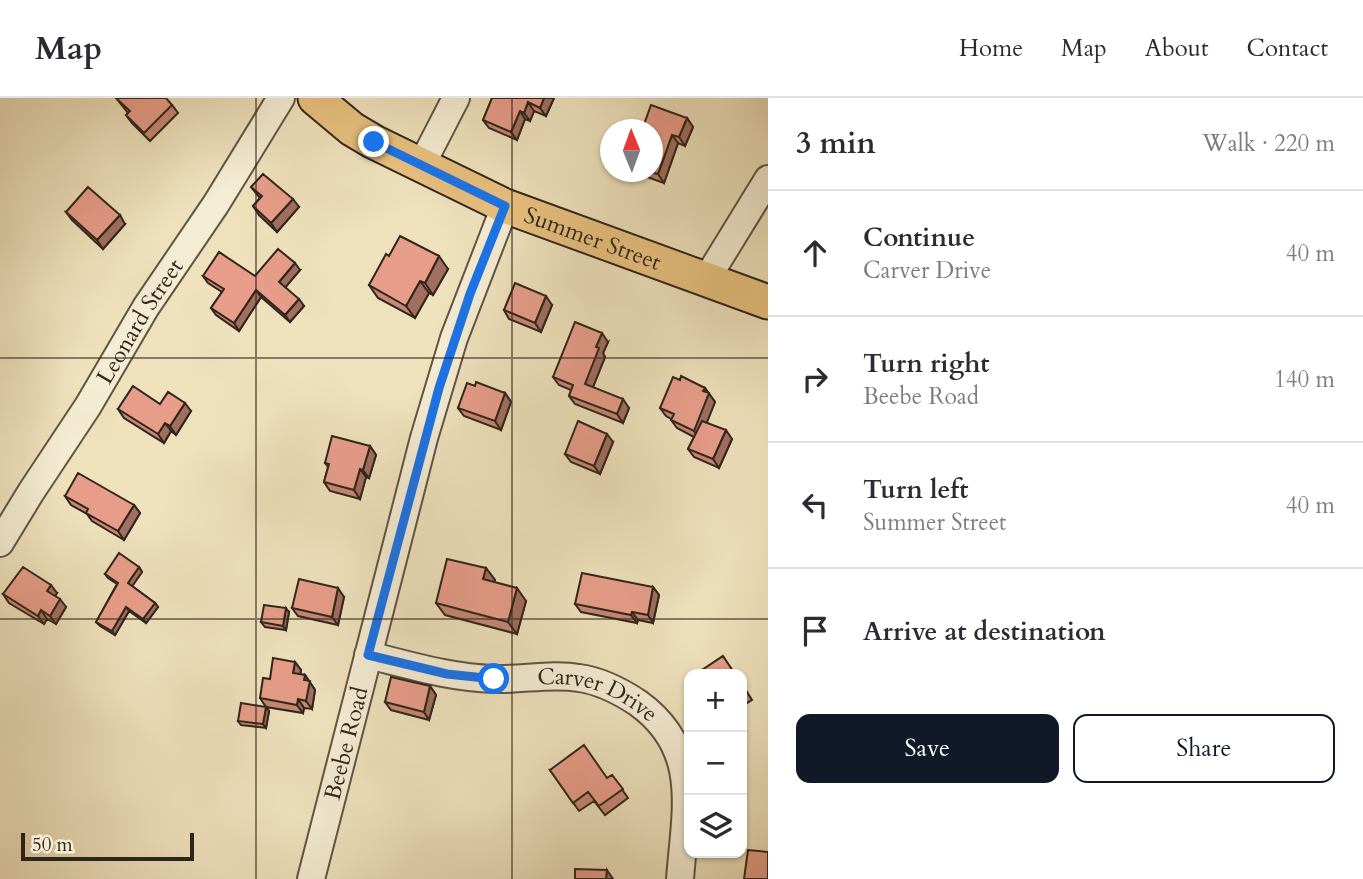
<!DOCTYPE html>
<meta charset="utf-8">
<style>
:root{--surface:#fff;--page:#f7f7f7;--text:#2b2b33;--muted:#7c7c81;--line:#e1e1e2;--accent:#111827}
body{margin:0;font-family:Cardo,serif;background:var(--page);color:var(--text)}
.controls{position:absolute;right:21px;bottom:21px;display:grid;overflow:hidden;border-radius:14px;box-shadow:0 2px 5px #0004}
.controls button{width:63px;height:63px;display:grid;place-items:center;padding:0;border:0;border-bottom:2px solid var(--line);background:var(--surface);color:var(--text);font:35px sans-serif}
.compass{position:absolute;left:600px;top:21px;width:63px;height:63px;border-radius:50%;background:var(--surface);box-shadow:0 2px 5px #0004;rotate:359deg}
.scale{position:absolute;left:21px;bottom:18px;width:173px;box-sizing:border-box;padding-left:7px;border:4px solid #30251b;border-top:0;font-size:19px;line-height:24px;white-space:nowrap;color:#30251b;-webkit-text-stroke:5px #f4ecd3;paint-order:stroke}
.stop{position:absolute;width:21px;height:21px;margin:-16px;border:5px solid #1a73e8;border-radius:50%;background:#fff}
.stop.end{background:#1a73e8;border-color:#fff;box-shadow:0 2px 7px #0008}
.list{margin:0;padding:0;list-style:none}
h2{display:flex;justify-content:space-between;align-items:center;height:91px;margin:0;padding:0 28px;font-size:30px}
h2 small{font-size:23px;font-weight:400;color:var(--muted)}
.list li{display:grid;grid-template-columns:46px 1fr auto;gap:21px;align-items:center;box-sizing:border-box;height:126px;padding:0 28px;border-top:2px solid var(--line)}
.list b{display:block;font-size:26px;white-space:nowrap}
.list p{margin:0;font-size:23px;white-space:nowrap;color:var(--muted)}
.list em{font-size:23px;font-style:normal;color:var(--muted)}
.actions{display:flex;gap:14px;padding:21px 28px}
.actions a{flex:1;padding:16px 0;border:2px solid var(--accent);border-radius:14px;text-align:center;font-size:24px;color:var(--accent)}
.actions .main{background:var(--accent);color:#fff}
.icon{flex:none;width:38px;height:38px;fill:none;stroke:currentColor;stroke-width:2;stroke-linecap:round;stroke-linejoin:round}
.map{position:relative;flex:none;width:768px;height:781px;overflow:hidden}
header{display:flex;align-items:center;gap:42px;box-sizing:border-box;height:98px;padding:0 35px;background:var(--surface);border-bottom:2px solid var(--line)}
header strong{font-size:33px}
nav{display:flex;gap:38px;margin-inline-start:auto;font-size:24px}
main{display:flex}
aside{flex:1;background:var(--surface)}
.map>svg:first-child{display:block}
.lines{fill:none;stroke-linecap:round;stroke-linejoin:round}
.minor-casing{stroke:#605443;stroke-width:30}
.major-casing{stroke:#30251b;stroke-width:37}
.minor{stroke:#f4ecd3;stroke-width:26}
.major{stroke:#e7c07e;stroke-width:33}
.wall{fill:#c78776;stroke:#30251b;stroke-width:2}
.shaded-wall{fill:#a26e60;stroke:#30251b;stroke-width:2}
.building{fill:#e79d89;stroke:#30251b;stroke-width:2}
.route{stroke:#1a73e8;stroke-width:9}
.grid{fill:none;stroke:#30251b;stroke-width:2;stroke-opacity:0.55}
.labels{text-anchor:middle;stroke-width:5;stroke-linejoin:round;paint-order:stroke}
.street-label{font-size:23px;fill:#30251b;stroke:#f4ecd3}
</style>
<header>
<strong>Map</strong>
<nav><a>Home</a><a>Map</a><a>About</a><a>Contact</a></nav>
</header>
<main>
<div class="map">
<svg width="768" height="781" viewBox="0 0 768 781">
<rect width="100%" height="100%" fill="#eee1bc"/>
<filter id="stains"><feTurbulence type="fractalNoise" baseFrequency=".00286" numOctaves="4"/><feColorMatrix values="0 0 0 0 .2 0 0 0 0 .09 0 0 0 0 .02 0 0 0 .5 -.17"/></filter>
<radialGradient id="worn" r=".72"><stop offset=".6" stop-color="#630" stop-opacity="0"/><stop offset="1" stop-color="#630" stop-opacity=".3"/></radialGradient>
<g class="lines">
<defs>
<g id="minor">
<path d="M422 66 456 0"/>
<path d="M706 182 768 81"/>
<path id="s1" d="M0 445 31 394 88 308 146 209 216 106 281 0"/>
<path id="s2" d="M368 557C409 567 451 580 494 581 522 582 552 575 579 580 601 583 620 593 638 605 702 651 685 713 680 781"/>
<path id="s3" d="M311 781 424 340 454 240 505 108"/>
</g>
<g id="major">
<path id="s4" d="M315 0 352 31 374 44 505 108 768 204"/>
</g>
</defs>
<use href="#minor" class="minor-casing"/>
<use href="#major" class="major-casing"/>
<use href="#minor" class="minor"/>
<use href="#major" class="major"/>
</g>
<path class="wall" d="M116 0 172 7 178 15 150 43 132 25 126 17 128 15Z
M492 0H554L546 18 534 13 530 23 525 21 517 42 489 30 483 22Z
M687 20 693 29 685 48 678 45 664 85 633 74H653V32Z
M251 89 299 109 277 134 259 117 253 108 260 100Z
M66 114 125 126 103 151 72 122Z
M389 158 448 171 433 197 429 195 415 220 378 200 369 187Z
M300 172 285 189 304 208 290 224 261 199 239 233 216 217 211 210 222 194 208 185 203 178H255Z
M552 207 541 234 509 221 504 212Z
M608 244 603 255 605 259 593 289 629 310 623 325 575 306 569 298 571 292 559 287 553 279Z
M680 282 705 290 715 304 706 324 732 341 719 370 694 359 688 351 694 339 677 330 671 322V321L666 318 660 310Z
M475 288 505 295 511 304 501 332 464 318 458 310Z
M160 306 191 313 176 337 171 333 164 345 124 320 118 311Z
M613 344 600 376 571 364 565 356Z
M370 348 376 357 369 380 366 379 360 401 330 393 324 384 328 369 325 365Z
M65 398 134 407 140 415 124 442 92 423 87 416 71 407Z
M139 469 142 474 132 488 155 505 158 509 146 525 129 513 115 537 100 528 96 524 117 486 108 480 105 476Z
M486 470 495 482 494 484 526 503 517 536 445 517 436 505Z
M653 489 659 497 653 525 638 522 637 525 581 514 575 506Z
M57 495 55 498 66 509 56 526 47 521 44 526 9 505 3 496Z
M344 499 338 527 298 518 292 510Z
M289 514 286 532 265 529 261 524Z
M295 564 301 572 300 576 305 577 315 592 312 611 304 610 303 615 266 609 260 600 270 581Z
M742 586 752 602 742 608Z
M430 588 436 597 429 622 391 612 385 604Z
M266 609 269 613 266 630 241 627 238 623Z
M550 672 607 680 612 677 628 700 605 717 594 703 579 713Z"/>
<path class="shaded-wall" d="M544 0H554L546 18 540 10Z
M528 4 534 13 530 23 524 15Z
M520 13 525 21 517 42 511 34Z
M687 20 693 29 685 48 679 39Z
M672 37 678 45 664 85 658 76Z
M293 101 299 109 277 134 271 125Z
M120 117 125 126 103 151 97 142Z
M439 158 448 171 433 197 425 185Z
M295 165 300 172 284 191 279 184Z
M420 183 429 195 415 220 406 208Z
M256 192 261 199 239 233 234 225Z
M546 198 552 207 541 234 535 225Z
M299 201 304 208 290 224 285 217Z
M602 235 608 244 603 255 605 259 591 294 585 286 596 249Z
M705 290 715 304 700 342 694 333Z
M505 295 511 304 501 332 495 323Z
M623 301 629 310 623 325 617 316Z
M185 305 191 313 176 337 170 328Z
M165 325 171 333 164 345 158 336Z
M726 332 732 341 719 370 713 361Z
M607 336 613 344 600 376 594 368Z
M370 348 376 357 369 380 363 372Z
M360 371 366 379 360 401 354 392Z
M134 407 140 415 124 442 118 433Z
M139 469 142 474 131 490 128 485Z
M486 470 495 482 492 494 483 481Z
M51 487 57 495 53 501 47 493Z
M653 489 659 497 653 525 648 517Z
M338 490 344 499 338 527 332 519Z
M517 490 526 503 517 536 508 524Z
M60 501 66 509 56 526 50 518Z
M155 505 158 509 146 525 143 521Z
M126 509 129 513 115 537 112 533Z
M286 510 289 514 286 532 283 528Z
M41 512 47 521 44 526 38 518Z
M632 514 638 522 637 525 631 517Z
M295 564 301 572 299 584 293 575Z
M305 577 315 592 312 611 306 603 304 582Z
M430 588 436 597 429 622 424 614Z
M298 601 304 610 303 615 297 607Z
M266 609 269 613 266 630 263 626Z
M607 772 613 781H606Z"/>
<path class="building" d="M116 0H166L172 7 144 35 126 17 130 13Z
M492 0H544L540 10 528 4 524 15 520 13 511 34 483 22Z
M651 7 687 20 679 39 672 37 658 76 650 74H653V32H642Z
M263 76 293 101 271 125 253 108 262 98 251 89Z
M88 89 120 117 97 142 66 114Z
M400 138 439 158 425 185 420 183 406 208 369 187 386 156 389 158Z
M278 151 295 165 279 184 299 201 285 217 256 192 234 225 211 210 224 191 203 178 219 154 255 178Z
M515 185 546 198 535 225 504 212Z
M575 224 602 235 596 249 599 250 585 286 623 301 617 316 569 298 573 287 553 279Z
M681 278 705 290 703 293 709 295 694 333 671 322 674 316 660 310 673 279 680 282Z
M476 284 505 295 495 323 458 310 467 285 475 288Z
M133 288 160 306 168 294 185 305 170 328 165 325 158 336 118 311Z
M578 323 607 336 594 368 565 356Z
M702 323 726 332 713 361 688 351Z
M332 338 370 348 363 372 360 371 354 392 324 384 329 366 325 365Z
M78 375 134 407 118 433 86 415 88 411 65 398Z
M119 455 139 469 128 485 155 505 143 521 126 509 112 533 96 524 118 485 105 476Z
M447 461 486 470 483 481 517 490 508 524 436 505Z
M23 469 51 487 47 493 60 501 50 518 41 512 38 518 3 496Z
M582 475 653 489 648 517 632 514 631 517 575 506Z
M299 481 338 490 332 519 292 510Z
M264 507 286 510 283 528 261 524Z
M723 558 735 576H696Z
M273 560 295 564 293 575 305 577 304 582 310 583 306 603 298 601 297 607 260 600 263 580 270 581Z
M391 579 430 588 424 614 385 604Z
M742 587 746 593 742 596Z
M241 605 266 609 263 626 238 623Z
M584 647 607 680 612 677 623 691 599 708 588 694 573 705 550 672Z
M748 752 768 754V781H744Z
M575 771 607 772 606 781H575Z"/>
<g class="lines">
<path class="route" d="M374 44 505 108 470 196 439 290 368 557 447 576 494 581"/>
</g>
<path class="grid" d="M256 0V781M512 0V781M0 260H768M0 521H768"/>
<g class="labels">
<g class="street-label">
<text dy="8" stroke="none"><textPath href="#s4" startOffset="313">Summer Street</textPath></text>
<text dy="8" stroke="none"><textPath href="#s1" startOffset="262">Leonard Street</textPath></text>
<text dy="8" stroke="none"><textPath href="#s2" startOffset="236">Carver Drive</textPath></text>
<text dy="8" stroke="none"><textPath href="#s3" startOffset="140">Beebe Road</textPath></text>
</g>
</g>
<rect width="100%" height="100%" filter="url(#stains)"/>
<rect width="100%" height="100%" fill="url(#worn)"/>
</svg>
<div class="controls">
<button>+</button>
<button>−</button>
<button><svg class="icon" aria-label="layers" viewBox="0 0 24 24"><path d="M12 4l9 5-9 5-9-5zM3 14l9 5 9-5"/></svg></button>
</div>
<svg class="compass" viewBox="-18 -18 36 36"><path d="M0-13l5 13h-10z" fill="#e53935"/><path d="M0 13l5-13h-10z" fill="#7c7c81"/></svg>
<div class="scale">50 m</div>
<div class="stop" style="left:494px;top:581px"></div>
<div class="stop end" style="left:374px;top:44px"></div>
</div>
<aside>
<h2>3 min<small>Walk · 220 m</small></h2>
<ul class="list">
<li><svg class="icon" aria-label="ahead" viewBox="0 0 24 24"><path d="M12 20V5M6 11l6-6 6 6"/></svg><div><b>Continue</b><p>Carver Drive</p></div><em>40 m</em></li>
<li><svg class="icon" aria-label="right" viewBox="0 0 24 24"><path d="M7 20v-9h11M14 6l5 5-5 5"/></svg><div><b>Turn right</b><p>Beebe Road</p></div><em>140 m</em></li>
<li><svg class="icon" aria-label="left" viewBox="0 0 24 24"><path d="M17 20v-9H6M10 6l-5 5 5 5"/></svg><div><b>Turn left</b><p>Summer Street</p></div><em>40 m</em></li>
<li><svg class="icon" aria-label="arrive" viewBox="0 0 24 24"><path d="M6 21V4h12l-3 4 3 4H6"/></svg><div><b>Arrive at destination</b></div></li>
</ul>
<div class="actions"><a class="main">Save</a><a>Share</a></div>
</aside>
</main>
